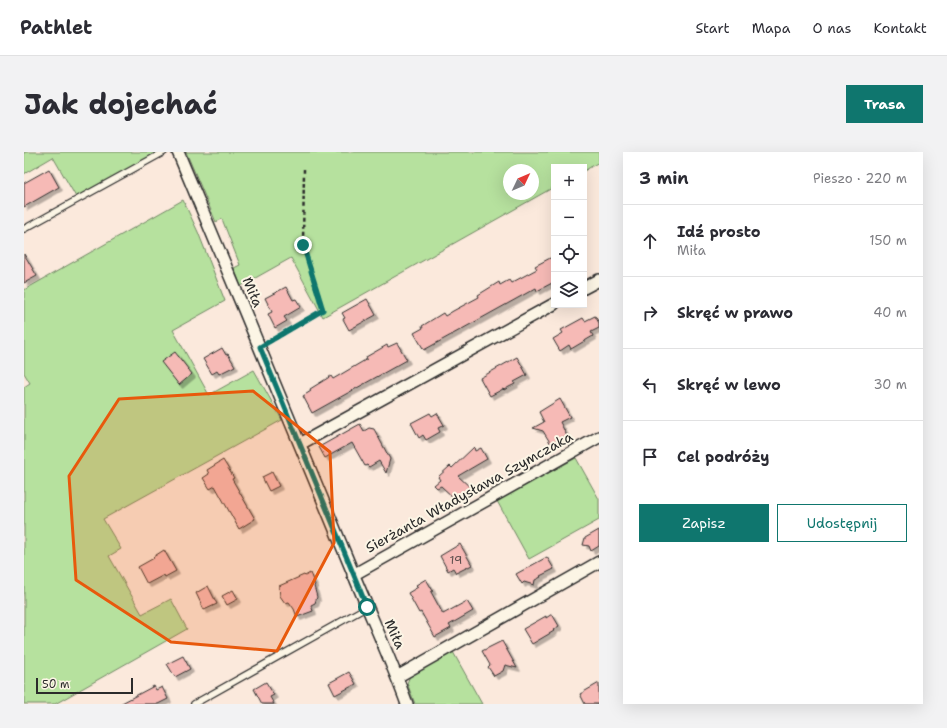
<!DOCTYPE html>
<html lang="pl">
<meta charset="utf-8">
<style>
:root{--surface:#fff;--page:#f2f2f3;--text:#2b2b33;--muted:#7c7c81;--line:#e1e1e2;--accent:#0f766e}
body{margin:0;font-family:"Shantell Sans",sans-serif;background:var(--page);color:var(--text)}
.controls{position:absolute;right:12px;top:12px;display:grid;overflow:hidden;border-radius:0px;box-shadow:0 4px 16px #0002}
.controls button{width:36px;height:36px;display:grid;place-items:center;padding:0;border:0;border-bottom:1px solid var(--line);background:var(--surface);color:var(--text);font:20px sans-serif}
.compass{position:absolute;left:479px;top:12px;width:36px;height:36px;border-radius:50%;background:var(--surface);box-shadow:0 4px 16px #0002;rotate:46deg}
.scale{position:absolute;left:12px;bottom:10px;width:97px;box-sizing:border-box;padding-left:4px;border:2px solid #2b2b2b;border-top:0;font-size:11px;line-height:14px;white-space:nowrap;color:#2b2b2b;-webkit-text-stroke:3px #fcf5e5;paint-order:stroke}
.stop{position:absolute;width:12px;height:12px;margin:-9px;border:3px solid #0f766e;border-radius:50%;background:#fff}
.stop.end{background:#0f766e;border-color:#fff;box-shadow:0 1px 4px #0008}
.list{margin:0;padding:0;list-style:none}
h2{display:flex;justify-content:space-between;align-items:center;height:52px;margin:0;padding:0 16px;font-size:17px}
h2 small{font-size:13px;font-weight:400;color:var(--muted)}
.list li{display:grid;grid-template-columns:26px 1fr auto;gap:12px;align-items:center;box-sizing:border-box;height:72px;padding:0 16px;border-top:1px solid var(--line)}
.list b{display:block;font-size:15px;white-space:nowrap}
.list p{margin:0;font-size:13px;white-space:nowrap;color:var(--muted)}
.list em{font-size:13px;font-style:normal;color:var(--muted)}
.actions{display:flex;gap:8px;padding:12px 16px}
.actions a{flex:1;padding:9px 0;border:1px solid var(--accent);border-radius:0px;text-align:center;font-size:14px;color:var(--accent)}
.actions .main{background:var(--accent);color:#fff}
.icon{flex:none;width:22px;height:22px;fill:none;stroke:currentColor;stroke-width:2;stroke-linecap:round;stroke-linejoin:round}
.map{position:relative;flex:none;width:575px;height:552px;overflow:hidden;border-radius:0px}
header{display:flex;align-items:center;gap:24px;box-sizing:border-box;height:56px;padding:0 20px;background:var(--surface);border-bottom:1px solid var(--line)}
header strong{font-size:19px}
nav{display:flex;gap:22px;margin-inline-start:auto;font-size:14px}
.intro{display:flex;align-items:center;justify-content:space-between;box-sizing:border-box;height:96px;padding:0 24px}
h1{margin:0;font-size:28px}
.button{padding:10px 18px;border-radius:0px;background:var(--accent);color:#fff;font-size:14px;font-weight:700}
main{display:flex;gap:24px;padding:0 24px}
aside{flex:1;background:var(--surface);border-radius:0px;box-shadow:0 4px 16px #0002}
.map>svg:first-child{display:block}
.green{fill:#b6e19e;stroke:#708664;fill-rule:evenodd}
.building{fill:#f6bab6;stroke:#2b2b2b;filter:url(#shadow)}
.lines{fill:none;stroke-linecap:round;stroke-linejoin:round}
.service-casing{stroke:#2b2b2b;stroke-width:8}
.minor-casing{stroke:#2b2b2b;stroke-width:14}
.path{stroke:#2b2b2b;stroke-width:2.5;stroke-dasharray:4 3;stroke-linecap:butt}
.service{stroke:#fcf5e5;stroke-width:5.5}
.minor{stroke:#fcf5e5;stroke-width:11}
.route{stroke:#0f766e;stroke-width:5}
.marked{fill:#e8590c;fill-opacity:0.2;stroke:#e8590c;stroke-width:3;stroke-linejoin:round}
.labels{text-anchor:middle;stroke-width:4;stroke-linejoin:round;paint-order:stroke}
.number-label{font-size:12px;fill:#5e4f4e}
.street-label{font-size:14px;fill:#2b2b2b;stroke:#fcf5e5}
</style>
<header>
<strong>Pathlet</strong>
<nav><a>Start</a><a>Mapa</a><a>O nas</a><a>Kontakt</a></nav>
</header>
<div class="intro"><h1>Jak dojechać</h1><a class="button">Trasa</a></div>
<main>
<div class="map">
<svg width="575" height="552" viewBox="0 0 575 552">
<defs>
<filter id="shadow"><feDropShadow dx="3.5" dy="3.5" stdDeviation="0" flood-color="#0004"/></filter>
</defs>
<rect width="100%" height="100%" fill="#fbe9dc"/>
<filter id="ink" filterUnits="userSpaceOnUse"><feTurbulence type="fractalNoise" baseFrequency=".025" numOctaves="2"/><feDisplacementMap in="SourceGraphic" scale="8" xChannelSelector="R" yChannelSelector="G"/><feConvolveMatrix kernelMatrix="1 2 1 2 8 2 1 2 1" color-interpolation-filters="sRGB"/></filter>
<g filter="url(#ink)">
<path class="green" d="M0 0H135L52 45 29 5 0 22Z
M162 0H575V10L560 19V15H530V35L299 165 267 106 217 134 210 116 216 113 198 67 192 70ZM485 18H509V42H485Z
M159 48 174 80 201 149 149 178 185 243 230 218 258 268 79 367 97 397 85 404 118 462 147 447 163 477 31 552H0V235L6 231 0 221V138Z
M552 306 575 347V368L505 407 473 349Z
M429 500 458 552H391L383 531 386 524Z"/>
<path class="building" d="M25 17 35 35 0 55V31Z
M0 102 13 124 0 131Z
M530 104V130L513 139 512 136 400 198 390 181 399 176 398 174 419 161 421 164 429 159 455 145 454 143 475 130 476 133 485 128 487 131 513 117 511 114Z
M262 135 269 148 272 147 277 155 260 165 263 169 251 176 244 162 248 160 241 146Z
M343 147 352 163 325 178 319 167 321 166 318 161Z
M571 164 575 171V176L567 180 569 184 547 197 545 193 536 199 529 187 539 181 537 178 559 166 561 169Z
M373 191 383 208 288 261 279 244 287 239 286 237 307 224 309 227 343 207 342 205 363 193 364 195Z
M198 196 202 203 204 202 211 214 195 222 193 219 188 222 179 207Z
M151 200 168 222 155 233 137 210Z
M493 205 503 223 490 230 491 232 485 235 480 238 479 237 466 244 456 226Z
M536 247 546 265 536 270 543 284 527 292 519 279 509 276 520 270 515 260Z
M406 261 408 264 413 261 420 273 414 276 416 280 402 288 399 283 395 286 387 271Z
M336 272 340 279 345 276 350 277 366 307 362 321 355 309 345 315 343 313 341 314 328 291 301 306 295 295Z
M450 295 451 299 457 296 463 307 434 324 447 336 440 343 437 341 431 347 417 334 413 336 410 333 416 328 414 325 426 314 428 316Z
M199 308 210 326 208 327 231 367 215 377 191 334 186 337 179 326 185 322 183 318Z
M248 320 255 334 245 339 238 325Z
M575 378V394L567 399 565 394 559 393 561 386Z
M436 392 448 413 432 421 429 416 424 419 416 404Z
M140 398 152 419 141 425 140 423 123 432 114 415 130 406 129 405Z
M523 405 530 417 516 424 517 425 511 428 510 433 500 430 498 432 492 422Z
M286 421 291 433 290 434 293 445 291 451 287 453 289 459 273 465 270 457 265 450 261 451 256 444 255 434 280 423 281 424Z
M402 427 409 439 407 440 419 462 443 449 449 459 425 473 427 476 411 485 397 460 395 461 384 441 394 435 392 433Z
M184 434 193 452 180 458 172 441Z
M209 438 214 447 203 453 198 444Z
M528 462 535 474 529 478 530 479 508 492 499 477 522 464V466Z
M478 489 493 516 481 513 479 519 470 524 464 515 466 513 458 499Z
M159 504 166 517 151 525 143 512Z
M325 520 332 532 311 543 305 531Z
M242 530 250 543 246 545 250 552H238L230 537Z
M575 531V552H561L556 542Z
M130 534 132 538 138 535 144 547 134 552H96Z"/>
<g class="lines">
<defs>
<path id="service" d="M0 77 140 0
M170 552 343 455"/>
<path id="minor" d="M154 0C213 140 271 281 329 421 347 465 367 508 383 552
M560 136 575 128
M276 292 530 152
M329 423 575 285
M373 525 575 410"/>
</defs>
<use href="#service" class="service-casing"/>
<use href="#minor" class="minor-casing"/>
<path class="path" d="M245 190 299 158 279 93 280 17"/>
<use href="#service" class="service"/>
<use href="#minor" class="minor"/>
</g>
</g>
<g class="lines" filter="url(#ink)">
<path class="route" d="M279 93 299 158 236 195 343 455"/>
</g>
<path class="marked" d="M229 239 306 300 310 391 253 499 147 490 52 428 45 324 95 247Z"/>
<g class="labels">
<g class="number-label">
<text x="432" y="412">19</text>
</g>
<g class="street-label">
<text transform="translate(229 140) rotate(67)" y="5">Miła</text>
<text transform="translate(445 340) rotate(-29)" y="5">Sierżanta Władysława Szymczaka</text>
<text transform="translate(371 482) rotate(66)" y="5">Miła</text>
</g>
</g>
</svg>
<div class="controls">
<button>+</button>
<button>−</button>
<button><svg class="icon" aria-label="locate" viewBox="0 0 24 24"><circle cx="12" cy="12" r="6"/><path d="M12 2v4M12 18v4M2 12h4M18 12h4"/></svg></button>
<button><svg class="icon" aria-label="layers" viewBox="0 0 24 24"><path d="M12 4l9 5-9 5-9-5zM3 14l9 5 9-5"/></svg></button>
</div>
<svg class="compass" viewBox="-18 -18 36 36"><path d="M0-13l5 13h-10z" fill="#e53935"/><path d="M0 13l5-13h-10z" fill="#7c7c81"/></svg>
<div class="scale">50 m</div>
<div class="stop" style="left:343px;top:455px"></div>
<div class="stop end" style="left:279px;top:93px"></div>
</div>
<aside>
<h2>3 min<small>Pieszo · 220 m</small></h2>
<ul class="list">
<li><svg class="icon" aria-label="ahead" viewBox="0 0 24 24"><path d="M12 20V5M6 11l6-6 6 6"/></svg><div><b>Idź prosto</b><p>Miła</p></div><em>150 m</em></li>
<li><svg class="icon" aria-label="right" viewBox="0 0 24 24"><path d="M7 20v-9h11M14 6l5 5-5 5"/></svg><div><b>Skręć w prawo</b></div><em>40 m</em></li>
<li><svg class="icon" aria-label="left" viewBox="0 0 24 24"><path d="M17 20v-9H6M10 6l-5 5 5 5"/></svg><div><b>Skręć w lewo</b></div><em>30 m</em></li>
<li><svg class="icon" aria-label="arrive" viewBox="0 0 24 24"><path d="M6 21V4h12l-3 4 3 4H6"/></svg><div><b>Cel podróży</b></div></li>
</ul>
<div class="actions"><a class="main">Zapisz</a><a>Udostępnij</a></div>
</aside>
</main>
